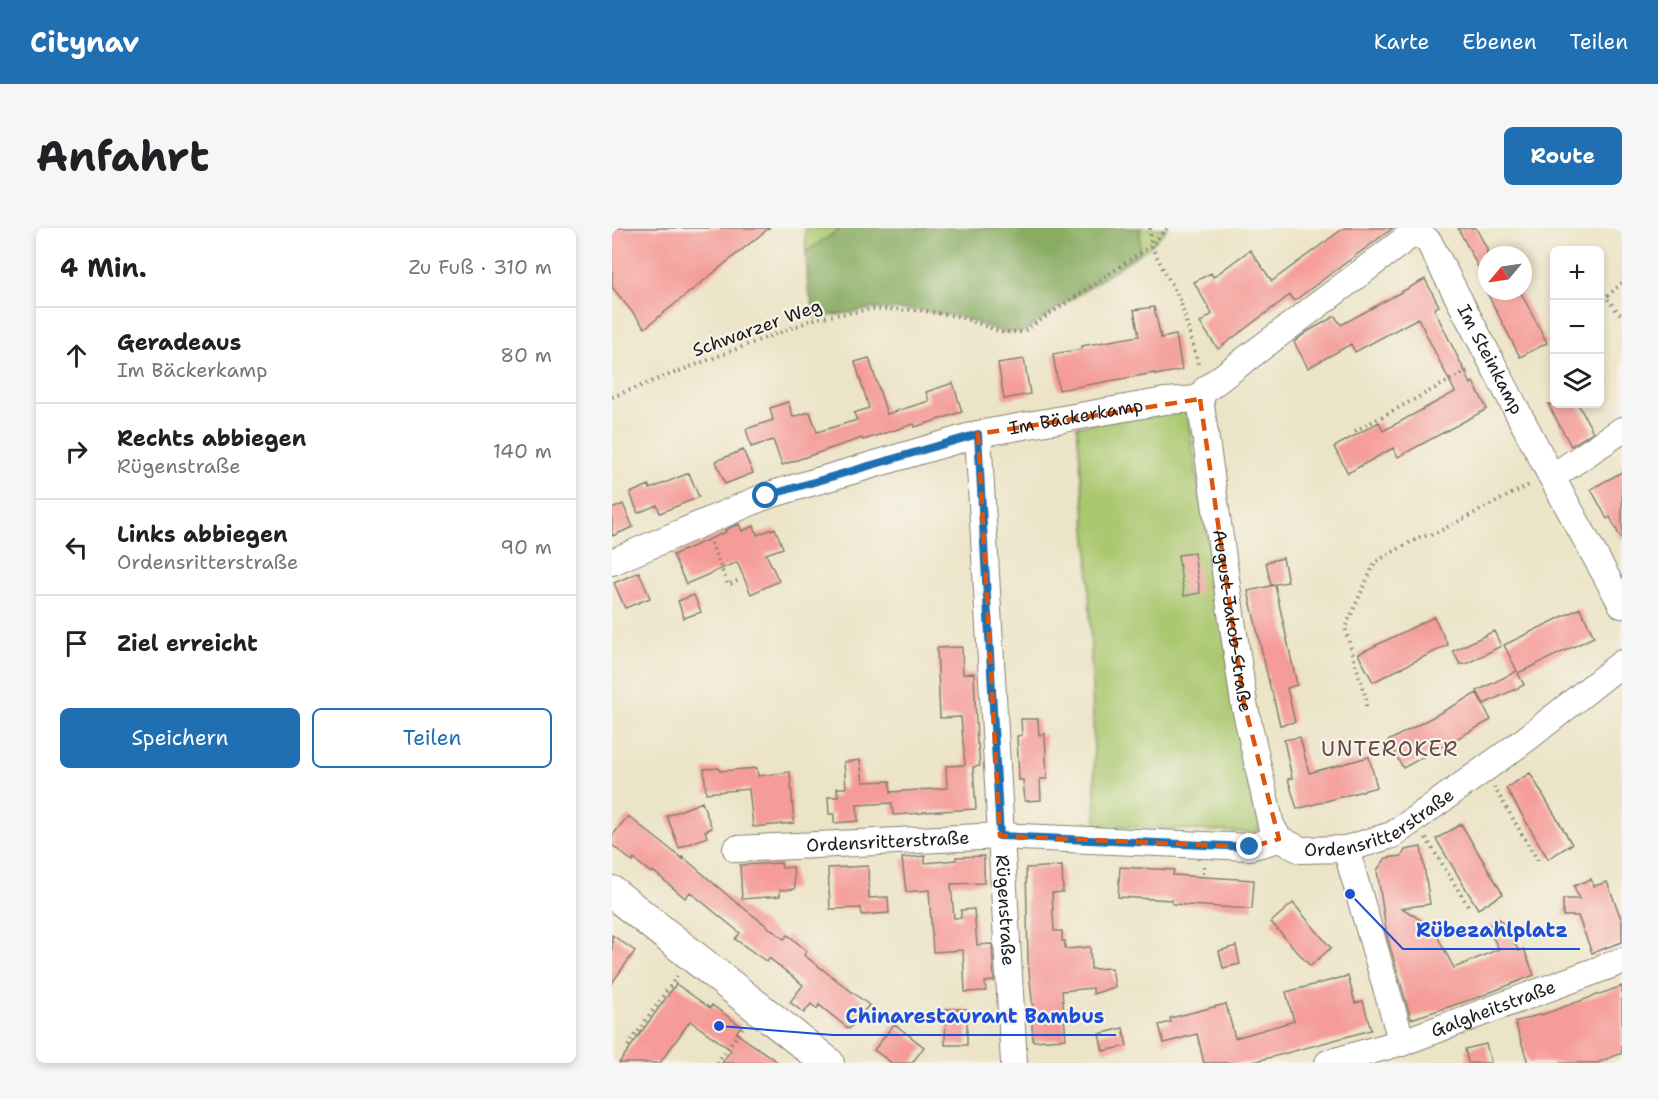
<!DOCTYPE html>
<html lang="de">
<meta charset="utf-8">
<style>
:root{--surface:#fff;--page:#f6f6f6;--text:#202124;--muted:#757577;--line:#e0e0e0;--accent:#1f6fb2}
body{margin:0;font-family:"Shantell Sans",sans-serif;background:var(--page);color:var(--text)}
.controls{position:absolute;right:18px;top:18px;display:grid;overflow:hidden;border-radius:9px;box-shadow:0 3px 9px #0003}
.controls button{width:54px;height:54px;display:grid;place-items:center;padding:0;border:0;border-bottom:2px solid var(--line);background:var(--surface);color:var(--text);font:30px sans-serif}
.compass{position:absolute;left:866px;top:18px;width:54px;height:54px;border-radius:50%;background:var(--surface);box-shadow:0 3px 9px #0003;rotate:241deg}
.stop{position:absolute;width:18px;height:18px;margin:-14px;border:4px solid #1f6fb2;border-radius:50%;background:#fff}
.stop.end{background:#1f6fb2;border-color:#fff;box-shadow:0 2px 6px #0008}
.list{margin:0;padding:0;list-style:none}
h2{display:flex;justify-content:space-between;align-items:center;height:78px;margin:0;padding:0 24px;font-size:26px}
h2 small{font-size:20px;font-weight:400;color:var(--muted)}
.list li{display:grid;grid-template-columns:39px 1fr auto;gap:18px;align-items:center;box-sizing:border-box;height:96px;padding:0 24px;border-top:2px solid var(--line)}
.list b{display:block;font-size:22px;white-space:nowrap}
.list p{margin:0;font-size:20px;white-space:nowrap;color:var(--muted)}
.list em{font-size:20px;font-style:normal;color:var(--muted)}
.actions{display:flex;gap:12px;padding:18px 24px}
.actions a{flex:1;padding:14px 0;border:2px solid var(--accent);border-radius:9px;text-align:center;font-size:21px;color:var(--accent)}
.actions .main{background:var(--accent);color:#fff}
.icon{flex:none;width:33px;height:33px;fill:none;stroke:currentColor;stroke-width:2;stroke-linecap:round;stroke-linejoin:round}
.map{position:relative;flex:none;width:1010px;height:835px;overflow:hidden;border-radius:9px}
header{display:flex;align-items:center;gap:36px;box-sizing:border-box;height:84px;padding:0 30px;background:var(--accent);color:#fff}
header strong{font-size:28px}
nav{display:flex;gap:33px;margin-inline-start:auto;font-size:21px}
.intro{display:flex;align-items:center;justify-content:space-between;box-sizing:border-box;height:144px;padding:0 36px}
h1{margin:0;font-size:42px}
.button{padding:15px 27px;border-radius:9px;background:var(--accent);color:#fff;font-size:21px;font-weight:700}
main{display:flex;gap:36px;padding:0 36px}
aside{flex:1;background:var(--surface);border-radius:9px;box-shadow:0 3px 9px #0003}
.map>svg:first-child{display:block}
.green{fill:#aac870;stroke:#637246;stroke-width:1.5}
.forest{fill:#87ac62;stroke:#52643f;stroke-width:1.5}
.building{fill:#f59b98}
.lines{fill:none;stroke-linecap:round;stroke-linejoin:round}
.minor-casing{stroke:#848072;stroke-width:28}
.major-casing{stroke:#848072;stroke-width:34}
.path{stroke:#848072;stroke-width:4;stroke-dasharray:1.5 4.5;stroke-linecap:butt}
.minor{stroke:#fff;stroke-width:26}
.major{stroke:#fff;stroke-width:32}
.route{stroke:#1f6fb2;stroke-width:8}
.marked{fill:none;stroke:#de560d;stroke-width:4.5;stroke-dasharray:12 8;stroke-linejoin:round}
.labels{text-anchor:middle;stroke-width:4.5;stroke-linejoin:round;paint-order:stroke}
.street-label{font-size:18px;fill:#1c1c1c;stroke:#f7f3e8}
.quarter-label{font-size:21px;letter-spacing:1.5px;fill:#684847;stroke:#f7f3e8}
.leader{fill:none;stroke:#1d4ed8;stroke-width:2}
.callout-dot{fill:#1d4ed8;stroke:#f7f3e8;stroke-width:2}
.callout-label{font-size:20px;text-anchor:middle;font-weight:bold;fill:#1d4ed8;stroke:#f7f3e8;stroke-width:4.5;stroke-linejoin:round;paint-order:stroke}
</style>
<header>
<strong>Citynav</strong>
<nav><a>Karte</a><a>Ebenen</a><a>Teilen</a></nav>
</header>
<div class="intro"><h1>Anfahrt</h1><a class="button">Route</a></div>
<main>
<aside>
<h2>4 Min.<small>Zu Fuß · 310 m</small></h2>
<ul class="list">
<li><svg class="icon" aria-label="ahead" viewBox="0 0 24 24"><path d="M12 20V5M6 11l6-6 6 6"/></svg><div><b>Geradeaus</b><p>Im Bäckerkamp</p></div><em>80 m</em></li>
<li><svg class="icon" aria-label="right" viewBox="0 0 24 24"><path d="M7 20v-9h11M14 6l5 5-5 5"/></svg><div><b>Rechts abbiegen</b><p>Rügenstraße</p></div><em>140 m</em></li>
<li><svg class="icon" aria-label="left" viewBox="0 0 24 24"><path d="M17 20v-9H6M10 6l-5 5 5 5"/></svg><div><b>Links abbiegen</b><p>Ordensritterstraße</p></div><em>90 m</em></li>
<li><svg class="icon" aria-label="arrive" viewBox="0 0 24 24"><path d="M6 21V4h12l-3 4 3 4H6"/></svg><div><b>Ziel erreicht</b></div></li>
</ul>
<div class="actions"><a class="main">Speichern</a><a>Teilen</a></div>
</aside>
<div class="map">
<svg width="1010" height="835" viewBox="0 0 1010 835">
<rect width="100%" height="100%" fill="#f7f3e8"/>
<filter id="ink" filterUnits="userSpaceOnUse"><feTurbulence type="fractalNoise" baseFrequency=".0167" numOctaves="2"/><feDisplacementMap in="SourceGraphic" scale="12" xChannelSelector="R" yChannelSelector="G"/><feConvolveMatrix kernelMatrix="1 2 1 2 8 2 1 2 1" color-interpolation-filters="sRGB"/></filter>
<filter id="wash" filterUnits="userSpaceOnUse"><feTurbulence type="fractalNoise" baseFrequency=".008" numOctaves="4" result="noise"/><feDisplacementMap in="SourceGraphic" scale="24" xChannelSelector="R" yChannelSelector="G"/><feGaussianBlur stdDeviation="1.35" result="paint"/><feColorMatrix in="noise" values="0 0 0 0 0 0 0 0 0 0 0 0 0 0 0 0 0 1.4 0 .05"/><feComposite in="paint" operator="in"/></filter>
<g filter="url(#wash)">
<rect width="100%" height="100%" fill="#ece4c7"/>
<path class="green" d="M193 0H230L194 24Z
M528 0H555L539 18 528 25Z
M574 180 624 478 649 597 643 605 484 597 476 323 465 198Z"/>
<path class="forest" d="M230 0H528V25L411 104H390L348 89 307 82 260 81 205 90 196 62 194 24Z"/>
<g id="blocks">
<path class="building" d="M0 0H157L33 100 0 59Z
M732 0H781L682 73 678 67 606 121 588 95 600 86 582 54 599 45 601 49 638 22 660 53Z
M846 0H864L875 21V56Z
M813 51 827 78 822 81 859 156 861 154 875 181 786 229 781 220 736 245 722 219 767 194 771 203 843 164 806 90 743 124 739 116 696 140 682 114 695 104 723 88 729 97Z
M874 63H908L935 115 908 129Z
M542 79 549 110 564 107 570 142 543 147V145L447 162 441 126 470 121V118L527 108 522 82Z
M257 130 275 186 317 173 314 164 341 155 350 184 303 199 302 196 251 212 250 210 170 237 161 212 139 219 134 201 161 192 158 180 176 174 181 189 198 184 205 204 245 192 242 185 257 180 243 134Z
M412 131 418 166 392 171 386 135Z
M936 176H966L981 204 959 218Z
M131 222 141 245 113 256 104 233Z
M1010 244V313L998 289 995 291 979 261Z
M77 245 87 269 48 285 45 277 26 285 18 265 37 257 38 261Z
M11 276 21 299 0 308V281Z
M127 296 130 303 142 298 145 307 163 300 171 320 154 326 167 353 139 366 125 334 74 356 61 327 114 304 113 302Z
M582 325 588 365 572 368 566 327Z
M671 330 676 354 659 357 654 334Z
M27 344 38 370 13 380 2 355Z
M663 357 685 457 675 460 683 494 668 497 660 463H659L636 363Z
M82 367 89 384 72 390 66 373Z
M968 380 982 409 906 445 912 457 872 476 865 463 905 443 892 417Z
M822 389 836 417 761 454 746 426Z
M882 403 889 418 854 436H848L841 423Z
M350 419 351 446 362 445 365 516H366L368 538 361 539 364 581 311 584V585L281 587 280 575 245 577 246 593 222 595V586H217L216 569H226L225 560H234L232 534 248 532 251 554 278 553 279 566V564L335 560 334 538 353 537 349 489 328 490 325 420Z
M865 465 879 492 791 540 776 513Z
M409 491H426L427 507 433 506 435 551H428L429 572 413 573 411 552H407L405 508 410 507Z
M688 509 697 545 757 529 765 559 685 581 676 551 680 550 672 512Z
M107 540 108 543 145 540 146 548 178 544 182 595 141 599 137 561 94 565 92 541Z
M918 545 960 616 936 631 894 560Z
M90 574 100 600 93 603 95 609 67 620 55 588Z
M16 588 72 632 70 628 121 672 172 711 176 707 195 723 192 727 257 777 237 801 207 777 205 781 199 776 192 785 178 774 191 757 157 730 155 734 123 711 128 705 78 664 73 670 41 643 39 645 22 631 21 634 0 617V608Z
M849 596 891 666 866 681 824 611Z
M809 619 818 676 790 680 821 700 842 740 887 721 875 699 888 691 907 723 912 721 922 747 864 770 799 791 773 701H774L765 642 774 630 790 628 793 622Z
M313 628V635L344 632V629L372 628V655L339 656 342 690H349V682L362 681 365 717 380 716 382 753 373 754 374 763 353 764 351 722 321 724 317 662 294 664 290 630Z
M169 635 170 640 181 639 183 661 168 662V668L130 671 128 637Z
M256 638 257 670 276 669 277 685 250 687 249 680 218 681 216 640Z
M450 638 451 664 440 665 442 703H450V713H453V721L478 719 479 741 500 740 503 759 481 766V760L450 763 454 811 421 813 419 782H421L416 733 414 640Z
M508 639 562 642 561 647 642 652 640 681 560 676V672L506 669Z
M979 651 982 658 995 654 1010 693V714L980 725 966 688H951V671H967L962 658Z
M681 675 719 720 698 738 659 694Z
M0 707 23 723 0 755Z
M624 718 628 736 611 740 607 723Z
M736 748 743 775 751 773 759 802 638 835H592L585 806 552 815 547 797 559 794 558 790 614 776 623 810 682 793 674 764Z
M64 756 98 780 100 777 129 798 124 805 167 835H110L119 822 78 793 48 835H7Z
M1010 758V825L985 835H916L903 794 929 786V787Z
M334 781H355V817H333Z
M282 796 312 819 300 835H280L262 822Z
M511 800 515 818 491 823 487 806Z
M874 816 879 835H856L853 821Z"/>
</g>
</g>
<g filter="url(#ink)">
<use href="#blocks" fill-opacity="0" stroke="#848072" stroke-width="1.5"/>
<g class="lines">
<defs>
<g id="minor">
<path id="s1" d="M588 171 593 162 796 9C805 6 810 7 817 14L938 246 1010 377"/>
<path id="s2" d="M588 171 632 475 659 597 667 611"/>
<path id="s3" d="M366 206 402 835"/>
<path d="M940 249 1010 202"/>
<path id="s4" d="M0 334 154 268 366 206 553 173 588 171"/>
<path id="s5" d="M124 621 388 608 638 619 667 611 689 622 734 621 780 607 789 601 913 512 1010 435"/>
<path d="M734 621 790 815"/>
<path id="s6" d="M716 835 794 813 1010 733"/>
</g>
<path id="major" d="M0 664 216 835"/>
</defs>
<use href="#minor" class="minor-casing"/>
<use href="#major" class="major-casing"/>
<path class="path" d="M538 0 539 18 568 72 587 139
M1010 55 994 69 1010 89
M0 169 205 90 260 81 307 82 348 89 390 104H411L528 25 539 18 555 0
M743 203 859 141
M99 315 116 357 129 351
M754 478V470L733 400 763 334 808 309 822 306 919 256
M882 559 926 633
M814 610 858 681
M592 638V648
M16 818 66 747
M105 835 131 799"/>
<use href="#minor" class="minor"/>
<use href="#major" class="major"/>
</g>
</g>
<g class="lines" filter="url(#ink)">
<path class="route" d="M154 268 366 206 388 608 638 619"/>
</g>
<path class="marked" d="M588 171 632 475 667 611 638 619 388 608 366 206Z"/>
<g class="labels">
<g class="street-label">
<text transform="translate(145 100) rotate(-20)" y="6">Schwarzer Weg</text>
<text dy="6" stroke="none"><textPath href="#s1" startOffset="420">Im Steinkamp</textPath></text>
<text dy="6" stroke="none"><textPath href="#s4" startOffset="488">Im Bäckerkamp</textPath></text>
<text dy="6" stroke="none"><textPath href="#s2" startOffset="224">August-Jakob-Straße</textPath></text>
<text dy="6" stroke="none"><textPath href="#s5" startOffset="654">Ordensritterstraße</textPath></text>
<text dy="6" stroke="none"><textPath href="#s5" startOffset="152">Ordensritterstraße</textPath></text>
<text dy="6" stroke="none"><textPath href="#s3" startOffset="477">Rügenstraße</textPath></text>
<text dy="6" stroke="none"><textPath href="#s6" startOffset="174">Galgheitstraße</textPath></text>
</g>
<g class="quarter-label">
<text x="778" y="528">UNTEROKER</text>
</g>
</g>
<path class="leader" d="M738 666L791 721H968M107 798L221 807H504"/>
<g class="callout-dot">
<circle cx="738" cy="666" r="6"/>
<circle cx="107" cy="798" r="6"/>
</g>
<g class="callout-label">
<text x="880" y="709">Rübezahlplatz</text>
<text x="363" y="795">Chinarestaurant Bambus</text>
</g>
</svg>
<div class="controls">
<button>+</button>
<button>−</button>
<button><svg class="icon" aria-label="layers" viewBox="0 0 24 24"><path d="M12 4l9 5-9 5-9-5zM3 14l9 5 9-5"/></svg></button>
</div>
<svg class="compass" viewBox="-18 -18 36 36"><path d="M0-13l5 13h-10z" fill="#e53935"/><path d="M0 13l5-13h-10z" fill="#757577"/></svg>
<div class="stop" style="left:154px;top:268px"></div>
<div class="stop end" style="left:638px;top:619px"></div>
</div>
</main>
